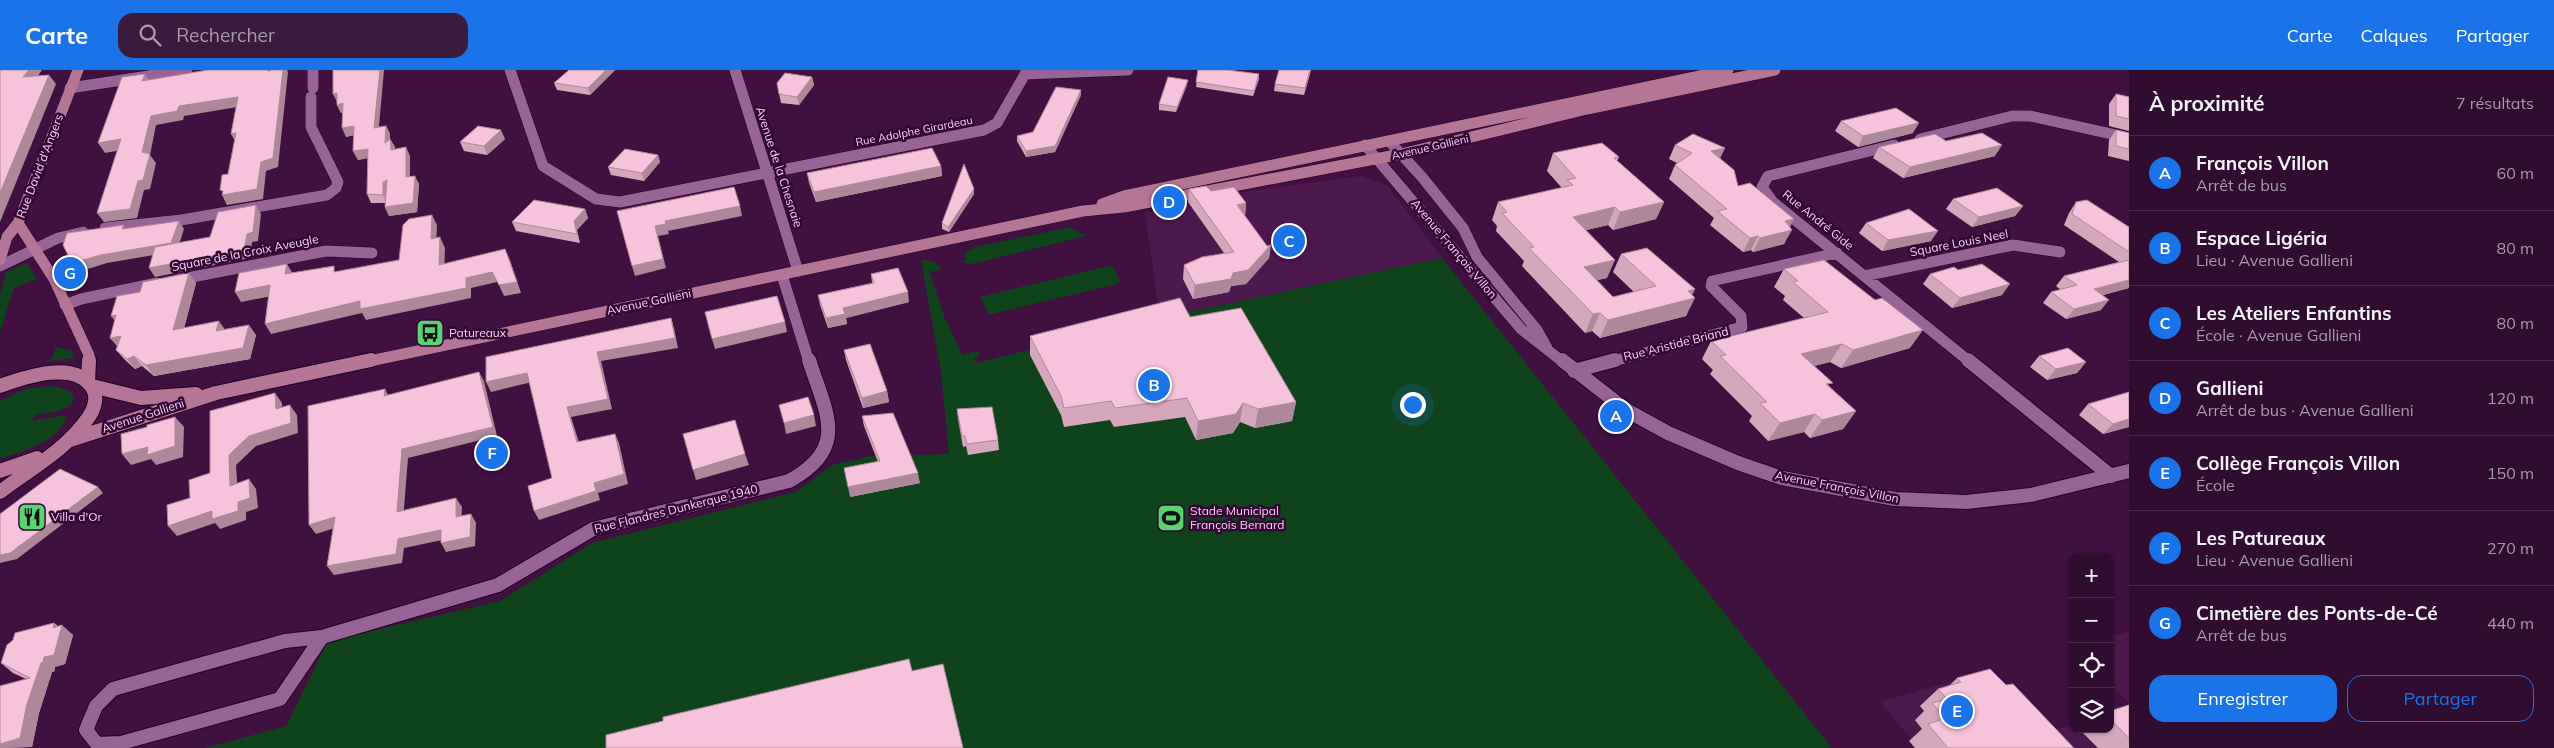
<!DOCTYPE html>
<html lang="fr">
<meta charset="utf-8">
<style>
:root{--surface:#300c31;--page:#3c1a3d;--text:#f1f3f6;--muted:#a89bab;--line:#4b2c4d;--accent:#1a73e8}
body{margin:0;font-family:Mulish,sans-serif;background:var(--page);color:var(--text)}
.controls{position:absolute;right:15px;bottom:15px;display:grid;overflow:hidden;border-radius:10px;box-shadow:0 1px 4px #0004}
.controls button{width:45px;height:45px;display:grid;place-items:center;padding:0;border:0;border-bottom:1px solid var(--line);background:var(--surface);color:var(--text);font:25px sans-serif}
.you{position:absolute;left:1412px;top:334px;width:18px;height:18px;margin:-12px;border:4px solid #fff;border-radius:50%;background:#1a73e8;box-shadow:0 0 0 8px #1a73e833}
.badge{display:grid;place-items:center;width:32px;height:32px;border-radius:50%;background:var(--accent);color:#fff;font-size:16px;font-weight:700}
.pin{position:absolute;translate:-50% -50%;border:2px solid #fff;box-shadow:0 1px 5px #0006}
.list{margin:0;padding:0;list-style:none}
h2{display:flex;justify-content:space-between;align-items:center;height:65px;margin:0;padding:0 20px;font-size:21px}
h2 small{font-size:16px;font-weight:400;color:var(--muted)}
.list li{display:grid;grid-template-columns:32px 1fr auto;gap:15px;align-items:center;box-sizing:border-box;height:75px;padding:0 20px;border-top:1px solid var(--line)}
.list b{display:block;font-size:19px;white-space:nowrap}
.list p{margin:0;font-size:16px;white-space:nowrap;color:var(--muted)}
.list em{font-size:16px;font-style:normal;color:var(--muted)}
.actions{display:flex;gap:10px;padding:15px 20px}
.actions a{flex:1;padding:11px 0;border:1px solid var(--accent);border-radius:15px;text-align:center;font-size:18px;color:var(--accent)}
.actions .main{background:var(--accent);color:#fff}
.icon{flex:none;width:28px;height:28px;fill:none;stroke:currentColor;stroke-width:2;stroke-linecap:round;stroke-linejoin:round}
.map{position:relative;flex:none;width:2129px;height:678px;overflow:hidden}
header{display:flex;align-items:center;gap:30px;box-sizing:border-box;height:70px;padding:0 25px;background:var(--accent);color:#fff}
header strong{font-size:24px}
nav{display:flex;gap:28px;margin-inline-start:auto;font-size:18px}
.search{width:350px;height:45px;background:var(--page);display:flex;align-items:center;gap:12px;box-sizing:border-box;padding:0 18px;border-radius:15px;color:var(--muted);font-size:19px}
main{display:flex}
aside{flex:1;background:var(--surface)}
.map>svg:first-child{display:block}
.built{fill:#4d184d}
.green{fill:#0f431b}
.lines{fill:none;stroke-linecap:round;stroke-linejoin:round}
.street-far1-casing{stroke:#220122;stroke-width:12}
.street-casing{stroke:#220122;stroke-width:16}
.secondary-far1-casing{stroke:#220122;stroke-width:12}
.secondary-casing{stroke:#220122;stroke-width:16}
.street-far1{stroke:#986397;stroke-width:11}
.street{stroke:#986397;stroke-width:14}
.secondary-far1{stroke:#b57596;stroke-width:11}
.secondary{stroke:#b57596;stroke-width:14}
.wall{fill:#d4a7bd}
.shaded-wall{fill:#ad889a}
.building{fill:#f7c2dc;stroke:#ad889a}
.labels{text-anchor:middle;stroke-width:5;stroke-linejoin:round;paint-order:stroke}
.far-street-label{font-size:11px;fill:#f2d4f0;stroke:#350436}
.street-label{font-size:12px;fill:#f2d4f0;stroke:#350436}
.poi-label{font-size:12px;fill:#f2d4f0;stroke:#350436;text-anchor:start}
</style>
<header>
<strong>Carte</strong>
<div class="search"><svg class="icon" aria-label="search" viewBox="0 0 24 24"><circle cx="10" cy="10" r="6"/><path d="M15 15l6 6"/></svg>Rechercher</div>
<nav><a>Carte</a><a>Calques</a><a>Partager</a></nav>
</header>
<main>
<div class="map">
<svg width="2129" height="678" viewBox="0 0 2129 678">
<rect width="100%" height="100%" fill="#401041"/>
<path class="built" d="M1361 106 1387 115 1442 188 1160 248 1145 143 1228 124Z
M2129 561V633L2110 615V567Z
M1988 601 2045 662 2073 654V659H2110L2129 678H1919L1880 632Z"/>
<path class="green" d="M1071 157 1081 164H1086V166L972 194 962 192 966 190 965 183 975 177Z
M1442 188 1832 678H205L286 656 328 571 500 531 592 473 796 422 832 395 872 386 949 384 941 302 921 190 933 191 943 199 930 202 944 246 962 285 978 281 980 286 974 288 976 293 1160 248Z
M27 193 37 209 14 218 0 262V226L6 202Z
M1109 196H1112L1120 211 1117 214 992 244H989L980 227Z
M56 277 72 281 74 288 44 292 52 289Z
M50 316C60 317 66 318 73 325 78 341 45 343 35 345L32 351 66 345C64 370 20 383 0 388V331L25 319Z"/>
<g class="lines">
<defs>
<path id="street-far1" d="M313 0V18
M510 0 543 96 596 129 620 132 984 60 997 53 1025 4 1128 0
M735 0 798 201
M70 18 187 0
M1920 69 2012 46H2030L2129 68
M1389 71 1422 107 1463 158 1477 187 1537 260 1547 278
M1365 75 1521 259 1563 292
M1894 75 1768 106 1762 117 1773 132 1970 292
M105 158 181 150 327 125 336 118 338 112 311 57V27
M0 196 58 168 83 162
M782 205 809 292
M1864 206 2013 175 2060 182
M177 210 326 181 372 183
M65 235 81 229 157 213
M1610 292 1742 257 1741 246 1711 216 1712 211 1837 183"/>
<path id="street" d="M1562 290 1626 340 1668 363 1738 393 1782 408 1895 429 1966 432 2031 425 2129 401
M1968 290 2111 406
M1574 301 1615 290
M322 567 280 629 121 673 97 674 86 660 96 636 113 619 285 571Z
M322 567 498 515 593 459 789 411C850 378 826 343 809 290"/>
<path id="secondary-far1" d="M1102 134 1124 126 1728 0
M18 153 54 209 89 285V292
M0 190 7 167 18 153 78 0
M365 292 1083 141 1124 137 1401 84 1587 39 1775 0"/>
<path id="secondary" d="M88 312 89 290
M0 316C25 307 76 289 93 319 98 328 94 340 88 348 66 380 30 399 0 422
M92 316 141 328 196 324
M70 370 216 323 371 290
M0 401 37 388"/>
</defs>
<use href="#street-far1" class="street-far1-casing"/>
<use href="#street" class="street-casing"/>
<use href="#secondary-far1" class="secondary-far1-casing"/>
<use href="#secondary" class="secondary-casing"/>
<use href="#street-far1" class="street-far1"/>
<use href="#street" class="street"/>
<use href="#secondary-far1" class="secondary-far1"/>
<use href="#secondary" class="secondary"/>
</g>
<path class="wall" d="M569 0H615L590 25 557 20 554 13Z
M1198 0 1259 4V9L1253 26 1196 17Z
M1311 0 1304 25 1274 21 1275 14Z
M812 7 814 15 799 35 781 33 777 13Z
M1187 15 1176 42 1159 40V34Z
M2116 24 2129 27V61L2109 56V34Z
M1081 25 1055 82 1026 87 1017 71V66L1033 62Z
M337 32 379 57 386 56 390 64V69L395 77V79L410 86V106L419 114 417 142 389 146 385 137V133H371L367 124 368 88 358 90 353 81 354 65 346 67 342 43H341L337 35Z
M1841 51 1913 63 1858 77 1835 61Z
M2116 60 2129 63V96V91L2108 86 2109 70Z
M505 69 487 85 464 81 460 72Z
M1946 71 1995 86 1903 108 1873 88 1879 77Z
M1675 75 1725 78 1720 88 1738 116 1790 157 1784 174 1753 182 1751 180 1743 182 1710 155 1714 148 1669 109 1675 95 1677 93 1669 89Z
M1553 83 1619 87 1617 91 1664 132 1656 149 1613 160 1608 155 1586 160 1607 208 1597 210 1613 227 1634 222 1613 202 1621 184 1695 219 1692 225 1686 246 1600 268 1592 261 1585 263 1522 196 1524 191 1496 161 1497 156 1492 150 1498 132 1562 118 1547 101Z
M658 85 660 92 644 111 611 105 608 97Z
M941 96 942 106 816 132 809 113 807 103Z
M974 119V124L949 162 942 159V153Z
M1189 119 1211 121 1246 133 1245 146 1267 176 1271 175 1269 188 1246 214 1231 216 1229 222 1193 229 1183 209 1184 195 1224 183 1188 132Z
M1953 129 2023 136 2015 146 1972 157 1946 139Z
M2076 132 2129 157V218L2103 225 2101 240 2066 249 2043 233 2051 222 2061 220 2056 216 2064 206 2119 192 2064 155 2069 143Z
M585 139 588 148 577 160 580 173 516 161 512 152Z
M1866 153 1931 171 1882 181 1859 163Z
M1784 199 1910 278 1841 298 1830 292 1814 296 1830 317 1856 341 1843 359 1810 368 1804 362 1768 371 1749 351 1752 346 1710 304 1713 300 1702 289 1711 271 1804 248 1783 230 1785 226 1774 217Z
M1958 200 2002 225 1952 238 1923 214 1930 204Z
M871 204 909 232 846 248 847 254 828 258 820 235 818 225 872 213Z
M196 213 184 258 224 259 256 265 250 289 154 306 142 296 135 299 125 290 116 280 118 277 110 268Z
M1190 247 1296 332 1292 351 1255 358 1240 352 1233 363 1196 370 1185 347 1114 357 1110 350 1064 357 1061 345 1030 285V266Z
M844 280 887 321 889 332 863 338 846 290Z
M2039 286 2086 292 2077 303 2047 310 2030 297Z
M2088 334 2129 357 2103 364 2079 345Z
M957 339 998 370 999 380 968 385 966 376 963 377 958 349Z
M862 346 920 413 850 427 878 392 864 356Z
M54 553 58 556 73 565 65 594 55 597 54 602H52L39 643 32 677 0 678 26 609 13 603 1 593Z
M1957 608 2006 615 2074 678H1915L1909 671 1922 659 1915 650 1924 641 1920 636 1938 619 1949 616Z
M2129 635V678H2098L2081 661 2083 659H2110V641Z"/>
<path class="shaded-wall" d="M29 0H42L30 17 23 7Z
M283 0H287L288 2 278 97 266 101 263 129 227 135 222 125 261 92Z
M380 0H384L378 67 374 58Z
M606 0H615L590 25 588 18Z
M1310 0H1311L1304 25 1305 18Z
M145 4 150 13 142 11Z
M1259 4V9L1253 26 1254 21Z
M49 5 56 14 0 152V123Z
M812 7 814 15 799 35 797 27Z
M1188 10 1187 15 1176 42 1177 37Z
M1081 20V25L1055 82 1026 87V81Z
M337 23V32L333 24Z
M238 27 243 36 184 46 183 50 156 55 150 85 156 93 150 119 144 120 137 148 104 152 97 143 142 82 151 46 179 36Z
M343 33 347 42 341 43 337 35Z
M1919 53 1913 63 1858 77 1863 66Z
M354 56 358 64 346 67 342 58Z
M386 56 390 64 389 81 385 73Z
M501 60 505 69 487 85 484 76Z
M236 63V73L231 64Z
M121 69 127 79 105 83 98 73Z
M390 69 395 77V89L391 80Z
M2002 75 1995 86 1903 108 1910 97Z
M406 77 410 86V116L406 107Z
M1725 78 1718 92 1711 81Z
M368 79 372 87 358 90 353 81Z
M658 85 660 92 644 111 642 103Z
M941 96 942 106 816 132 814 122Z
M415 106 419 114 417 142 389 146 385 137Z
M387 110V133L383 125V112Z
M974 119V124L949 162 948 157Z
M1664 132 1656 149 1613 160 1620 142Z
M1246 133 1245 146 1237 135Z
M256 135 261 144 258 171 252 172 250 188 155 207 149 198 247 164Z
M740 136 742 146 668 161 669 164 658 166 666 198 635 206 632 196 655 156 665 151Z
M2023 136 2015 146 1972 157 1979 147Z
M1615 137 1608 155 1566 165 1573 147Z
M585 139 588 148 577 160 580 173 577 164 574 151Z
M432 145 437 155 436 180 431 169Z
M1794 149 1788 161 1792 160 1784 174 1753 182 1760 168 1785 151Z
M179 151 184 159 177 181 107 193 78 202 72 193Z
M1938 161 1931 171 1882 181 1888 170Z
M1758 166 1751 180 1743 182 1750 168Z
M440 167 445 178 444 205 439 195Z
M1271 175 1269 188 1246 214 1231 216 1229 222 1193 229 1195 215 1233 203Z
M505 179 510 190 521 223 504 226 499 215Z
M1615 190 1607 208 1576 215 1584 197Z
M287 194 293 204H285Z
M492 202 497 212 471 218V228L366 250 362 243 271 264 265 254 360 231Z
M189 203 196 213 181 270 173 260Z
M2129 210V218L2085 230 2094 219Z
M2010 214 2002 225 1952 238 1960 228Z
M270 215 277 225 241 232 235 222Z
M1695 219 1690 229 1695 228 1686 246 1600 268 1608 250Z
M908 222 909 232 846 248 847 254 828 258 826 248 843 238Z
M2109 230 2101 240 2066 249 2074 239Z
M1600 243 1592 261 1585 263 1593 244Z
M116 245 119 256 111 246Z
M671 248 674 258 678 278 601 291 612 339 571 347 582 382 577 372 567 337 597 282Z
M219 251 226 261H216Z
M785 252 787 262 715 279 712 269Z
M249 255 256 265 250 289 154 306 146 295Z
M1923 260 1910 278 1841 298 1853 280Z
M121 266 119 278 110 268Z
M1842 274 1830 292 1790 302 1801 284Z
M134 286 142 296 135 299 127 289Z
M2086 292 2077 303 2047 310 2056 299Z
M479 302 484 311 497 366 408 388 403 451 397 442 402 379Z
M527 303 532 312 491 322 486 312Z
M385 319 390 329 384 326Z
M887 321 889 332 863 338 862 328Z
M275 323 282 333 283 349 276 339Z
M1296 332 1292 351 1255 358 1258 339Z
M1243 333 1240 352 1233 363 1196 370 1198 351Z
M290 335 297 345 298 363 256 376 236 395 238 426 230 416 229 385 249 366Z
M1856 341 1843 359 1810 368 1822 350Z
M1815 344 1804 362 1768 371 1780 353Z
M814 345 816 356 786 364 784 353Z
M175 347 184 357 183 387 156 395 151 389 131 395 122 384Z
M2129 349V357L2103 364 2113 354Z
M615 364 619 373 628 414 598 423 600 430 539 450 534 441 594 413Z
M745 384 749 395 696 410 693 400Z
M918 403 920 413 850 427 848 417Z
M249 409 256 419 258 438 246 442V450L220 459 215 453 177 466 168 456 238 432Z
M98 417 103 423 17 489 0 493V485Z
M456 428 462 437 461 456 456 447Z
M471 444 476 453 475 476 446 482 441 473Z
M335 447 341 456 316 464 309 455Z
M441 460 447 469 404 478 402 493 334 505 327 496 398 469Z
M54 553 61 560 62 555 73 565 65 594 55 597 54 602H52L39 643 32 677 0 678V674L41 593Z"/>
<path class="building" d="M0 0H29L23 7 49 5 0 123Z
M208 0H266L270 1 271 0H283L273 88 261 92 257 119 222 125 223 121 220 120 222 105 228 104 236 63 231 64 238 27 179 36 177 41 151 46 142 82 150 84 143 110 138 111 130 139 97 143 121 69 98 73 122 7 145 4 142 11Z
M333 0H380L374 58 386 56 385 73 390 69 391 80 406 77V107L415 106 413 133 385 137 387 110 383 112V125L367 124 368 79 353 81 354 56 342 58 343 33 337 35V23L333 24Z
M569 0H606L588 18 554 13Z
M1198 0H1228L1259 4 1254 21 1196 12Z
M1279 0H1310L1305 18 1275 14Z
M785 3 812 7 797 27 779 24 777 13Z
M1168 7 1188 10 1177 37 1159 34Z
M1056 17 1081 20 1055 76 1026 81 1017 66 1033 62Z
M2116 24 2129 27V49L2116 46Z
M1896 38 1919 53 1863 66 1841 51Z
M478 56 501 60 484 76 460 72Z
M2116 60 2129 63V79L2116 76Z
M1982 63 2002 75 1910 97 1879 77 1935 64 1946 71Z
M1693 64 1725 78 1711 81 1734 100 1738 116 1750 113 1794 149 1785 151 1792 160 1760 168 1758 166 1750 168 1717 141 1727 139 1675 95 1692 83 1675 75Z
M1602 73 1619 87 1614 88 1664 132 1620 142 1615 137 1573 147 1615 190 1584 197 1613 227 1656 216 1621 184 1647 178 1695 219 1688 221 1695 228 1608 250 1600 243 1593 244 1529 178 1534 177 1502 143 1507 142 1498 132 1573 115 1567 110 1576 108 1553 83Z
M932 78 941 96 814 122 807 103Z
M625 79 658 85 642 103 608 97Z
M964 94 974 119 948 157 942 153Z
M1206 116 1211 121 1234 117 1246 133 1237 135 1267 176 1271 175 1248 200 1233 203 1231 209 1195 215 1184 195 1202 187 1234 182 1189 119Z
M734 117 740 136 665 151 666 154 655 156 663 189 632 196 617 141Z
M1997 118 2023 136 1979 147 1953 129Z
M534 130 585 139 574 151 577 164 512 152Z
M2087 130 2129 157V182L2072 144 2076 132Z
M256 135 253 162 247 164 244 180 149 198 155 177 210 167 218 142Z
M1909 139 1938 161 1888 170 1866 153Z
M432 145 431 169 440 167 439 195 505 179 517 212 499 215 492 202 466 208V218L360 239V231L265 254 270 215 235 222 239 203 287 194 285 204 334 196V202L399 190 403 155 409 149Z
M179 151 171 173 101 185 72 193 63 175 67 163 124 155 122 159Z
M1824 190 1875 230 1882 228 1923 260 1853 280 1842 274 1801 284 1833 313 1826 314 1856 341 1822 350 1815 344 1780 353 1760 333 1767 332 1720 286 1726 285 1711 271 1828 242 1793 212 1798 211 1784 199Z
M2129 190V210L2094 219 2109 230 2074 239 2051 222 2077 215 2064 206Z
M1982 194 2010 214 1960 228 1930 204 1954 197 1958 200Z
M898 198 908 222 843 238 845 244 826 248 818 225 874 213 871 204Z
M189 203 173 260 219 251 216 261 249 255 243 278 146 295 134 286 127 289 116 280 121 266 110 268 116 245 111 246 117 226 140 222 143 212Z
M777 226 785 252 712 269 705 242Z
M1180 228 1190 247 1241 238 1296 332 1258 339 1243 333 1236 344 1198 351 1187 328 1115 338 1111 331 1064 338 1061 326 1030 266Z
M671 248 675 268 597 282 608 329 567 337 577 372 615 364 624 404 594 413 596 421 534 441 528 416 552 408 527 303 486 312V287Z
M870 274 887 321 862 328 844 280Z
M2068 278 2086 292 2056 299 2039 286Z
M479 302 493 357 402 379 397 442 456 428V447L471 444 470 467 441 473V460L398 469 396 484 327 496 335 447 309 455 308 336 385 319 384 326Z
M2129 322V349L2113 354 2088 334Z
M275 323 276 339 290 335 291 353 249 366 229 385 230 416 249 409 250 428 238 432V441L212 449V441L168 456 167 435 190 428 189 410 210 403V341Z
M808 327 814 345 784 353 779 335Z
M992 337 998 370 967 374 965 366H962L957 339Z
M893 343 918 403 848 417 844 398 880 391 862 346Z
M175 347V376L147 385 148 377 122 384 121 364 147 357V355Z
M735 350 745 384 693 400 683 364Z
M60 399 98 417 10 483 0 485V444Z
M54 553 53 558 62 555 54 585 44 587 43 592 41 593 27 634 20 668 0 674V616L30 608 1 593 7 575 13 570 15 563Z
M909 589 912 601 943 594 963 678H606V665L663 651V647Z
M1990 599 2006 615 2013 614 2074 678H1948L1928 654 1946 648 1932 633 1947 629 1938 619 1961 612 1957 608Z
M2129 635V668L2110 649V641Z"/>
<defs>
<symbol id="bus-square" viewBox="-11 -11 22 22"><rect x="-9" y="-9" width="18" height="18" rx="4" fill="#58d570" stroke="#350436"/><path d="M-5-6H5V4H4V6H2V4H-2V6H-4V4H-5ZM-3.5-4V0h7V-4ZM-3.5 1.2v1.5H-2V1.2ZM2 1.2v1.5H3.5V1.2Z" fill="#111"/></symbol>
<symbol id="restaurant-square" viewBox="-11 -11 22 22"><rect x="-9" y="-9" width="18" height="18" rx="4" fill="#58d570" stroke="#350436"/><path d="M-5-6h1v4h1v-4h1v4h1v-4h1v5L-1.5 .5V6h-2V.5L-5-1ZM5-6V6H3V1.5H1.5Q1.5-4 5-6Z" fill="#111"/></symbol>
<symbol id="stadium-square" viewBox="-11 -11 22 22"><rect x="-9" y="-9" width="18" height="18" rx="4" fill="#58d570" stroke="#350436"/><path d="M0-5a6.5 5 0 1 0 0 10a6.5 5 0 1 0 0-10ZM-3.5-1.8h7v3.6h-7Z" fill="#111"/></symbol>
</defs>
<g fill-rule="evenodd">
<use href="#bus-square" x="414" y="247" width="32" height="32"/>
<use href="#restaurant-square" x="16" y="431" width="32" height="32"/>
<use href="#stadium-square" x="1155" y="432" width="32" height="32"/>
</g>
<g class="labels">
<g class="far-street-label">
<text transform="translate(914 61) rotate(-11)" y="4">Rue Adolphe Girardeau</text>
<text transform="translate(1430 77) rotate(-13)" y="4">Avenue Gallieni</text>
</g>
<g class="street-label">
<text transform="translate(40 96) rotate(-69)" y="4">Rue David d'Angers</text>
<text transform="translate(779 97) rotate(72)" y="4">Avenue de la Chesnaie</text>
<text transform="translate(1818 150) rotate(39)" y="4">Rue André Gide</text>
<text transform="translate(1959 173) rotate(-11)" y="4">Square Louis Neel</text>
<text transform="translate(1454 179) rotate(50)" y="4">Avenue François Villon</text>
<text transform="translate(245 183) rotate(-11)" y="4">Square de la Croix Aveugle</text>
<text transform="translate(649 232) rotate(-12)" y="4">Avenue Gallieni</text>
<text transform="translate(1676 274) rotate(-14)" y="4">Rue Aristide Briand</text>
<text transform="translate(143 346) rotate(-18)" y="4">Avenue Gallieni</text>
<text transform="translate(1837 417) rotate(11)" y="4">Avenue François Villon</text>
<text transform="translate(676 439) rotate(-14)" y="4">Rue Flandres Dunkerque 1940</text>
</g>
<g class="poi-label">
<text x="449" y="267">Patureaux</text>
<text x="1190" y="445">Stade Municipal<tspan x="1190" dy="14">François Bernard</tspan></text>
<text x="51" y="451">Villa d'Or</text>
</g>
</g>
</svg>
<div class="controls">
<button>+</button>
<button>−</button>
<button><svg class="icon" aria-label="locate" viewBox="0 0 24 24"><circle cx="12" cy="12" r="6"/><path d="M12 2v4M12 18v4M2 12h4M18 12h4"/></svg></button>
<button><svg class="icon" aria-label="layers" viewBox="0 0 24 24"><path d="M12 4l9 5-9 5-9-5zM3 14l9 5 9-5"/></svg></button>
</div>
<div class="you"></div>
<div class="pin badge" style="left:1616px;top:346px">A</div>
<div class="pin badge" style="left:1154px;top:315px">B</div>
<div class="pin badge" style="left:1289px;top:171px">C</div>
<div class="pin badge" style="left:1169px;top:132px">D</div>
<div class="pin badge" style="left:1957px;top:641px">E</div>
<div class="pin badge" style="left:492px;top:383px">F</div>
<div class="pin badge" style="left:70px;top:203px">G</div>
</div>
<aside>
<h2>À proximité<small>7 résultats</small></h2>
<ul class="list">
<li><span class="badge">A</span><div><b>François Villon</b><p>Arrêt de bus</p></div><em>60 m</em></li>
<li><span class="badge">B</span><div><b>Espace Ligéria</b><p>Lieu · Avenue Gallieni</p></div><em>80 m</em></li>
<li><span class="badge">C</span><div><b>Les Ateliers Enfantins</b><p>École · Avenue Gallieni</p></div><em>80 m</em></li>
<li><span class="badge">D</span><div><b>Gallieni</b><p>Arrêt de bus · Avenue Gallieni</p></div><em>120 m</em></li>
<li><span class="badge">E</span><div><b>Collège François Villon</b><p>École</p></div><em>150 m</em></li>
<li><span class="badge">F</span><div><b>Les Patureaux</b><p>Lieu · Avenue Gallieni</p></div><em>270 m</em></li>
<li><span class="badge">G</span><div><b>Cimetière des Ponts-de-Cé</b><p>Arrêt de bus</p></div><em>440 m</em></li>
</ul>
<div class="actions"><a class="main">Enregistrer</a><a>Partager</a></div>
</aside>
</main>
